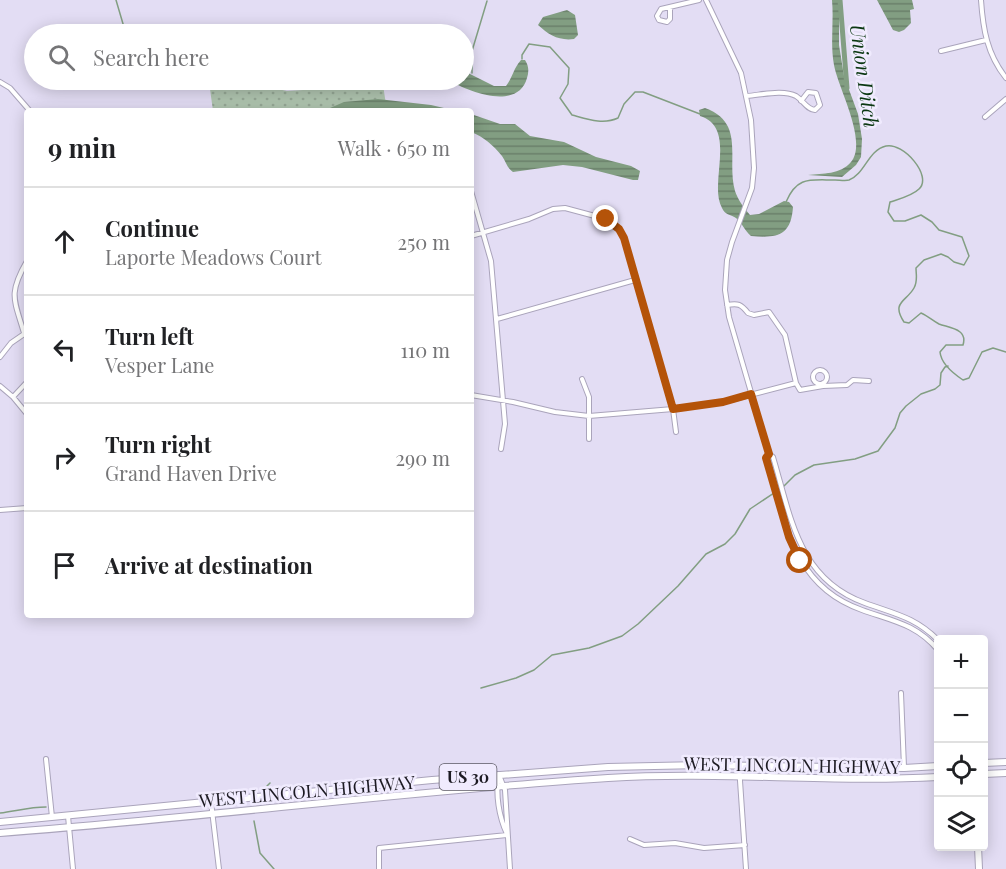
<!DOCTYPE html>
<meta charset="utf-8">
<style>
:root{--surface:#fff;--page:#f2f2f2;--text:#202124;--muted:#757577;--line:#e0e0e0}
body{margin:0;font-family:"Playfair Display",serif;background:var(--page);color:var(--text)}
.controls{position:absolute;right:18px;bottom:18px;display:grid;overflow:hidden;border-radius:6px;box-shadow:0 3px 15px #0003}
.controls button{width:54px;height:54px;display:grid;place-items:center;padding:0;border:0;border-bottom:2px solid var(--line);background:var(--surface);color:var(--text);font:30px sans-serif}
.stop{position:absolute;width:18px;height:18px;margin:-14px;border:4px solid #b45309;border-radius:50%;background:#fff}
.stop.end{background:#b45309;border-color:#fff;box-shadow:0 2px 6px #0008}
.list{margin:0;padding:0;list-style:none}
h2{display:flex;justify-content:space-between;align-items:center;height:78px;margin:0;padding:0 24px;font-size:26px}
h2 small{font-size:20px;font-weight:400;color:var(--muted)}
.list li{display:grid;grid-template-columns:39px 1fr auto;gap:18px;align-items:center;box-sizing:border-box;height:108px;padding:0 24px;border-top:2px solid var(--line)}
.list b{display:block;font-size:22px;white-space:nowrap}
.list p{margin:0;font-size:20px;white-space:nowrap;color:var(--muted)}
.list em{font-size:20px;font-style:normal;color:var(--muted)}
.icon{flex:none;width:33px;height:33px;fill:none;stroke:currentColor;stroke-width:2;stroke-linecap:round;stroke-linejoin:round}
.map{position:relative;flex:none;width:1006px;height:869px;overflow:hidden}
.search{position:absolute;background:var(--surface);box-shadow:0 3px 15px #0003;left:24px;top:24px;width:450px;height:66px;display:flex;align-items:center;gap:15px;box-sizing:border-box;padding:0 21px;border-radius:33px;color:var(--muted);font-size:22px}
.panel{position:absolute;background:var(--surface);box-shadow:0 3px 15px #0003;left:24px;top:108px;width:450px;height:510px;border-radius:6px}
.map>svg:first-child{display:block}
.park{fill:url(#park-dots)}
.water{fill:url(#water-rules)}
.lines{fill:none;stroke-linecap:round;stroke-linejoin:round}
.stream{stroke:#829e82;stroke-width:1.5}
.canal{stroke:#829e82;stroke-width:5}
.street-casing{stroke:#aaa4bb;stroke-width:6}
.secondary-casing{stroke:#aaa4bb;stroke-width:8}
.primary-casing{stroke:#aaa4bb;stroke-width:8}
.street{stroke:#fff;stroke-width:4}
.secondary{stroke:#fff;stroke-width:6}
.primary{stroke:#fff;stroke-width:6}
.route{stroke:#b45309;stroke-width:8}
.labels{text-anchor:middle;stroke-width:5;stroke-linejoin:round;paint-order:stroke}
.shield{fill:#f0ebfe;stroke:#5c5964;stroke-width:1.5}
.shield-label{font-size:16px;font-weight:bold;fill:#1c1a22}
.street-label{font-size:18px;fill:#1c1a22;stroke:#f0ebfe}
.water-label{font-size:20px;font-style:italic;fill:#0b3812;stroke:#f0ebfe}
</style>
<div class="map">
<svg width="1006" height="869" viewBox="0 0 1006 869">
<defs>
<pattern id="park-dots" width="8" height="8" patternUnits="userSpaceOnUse" patternTransform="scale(1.5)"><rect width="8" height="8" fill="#b0c5b0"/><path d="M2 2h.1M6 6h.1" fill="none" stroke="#97a997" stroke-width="1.8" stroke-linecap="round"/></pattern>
<pattern id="water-rules" width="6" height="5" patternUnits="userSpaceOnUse" patternTransform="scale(1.5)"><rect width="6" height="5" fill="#829e82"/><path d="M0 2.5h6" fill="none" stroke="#6a806a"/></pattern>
</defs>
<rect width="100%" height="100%" fill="#e3ddf4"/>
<path class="park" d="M235 80 287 91 383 85 387 111H213L210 89 219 81Z"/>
<path class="water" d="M832 0H839V45L844 76 858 114 862 139 861 157 856 165 842 177 808 175C823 173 840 175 851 162 868 141 838 88 834 65 830 43 834 22 832 0Z
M877 0H912L914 9 910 10 911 23 904 30 899 32 893 30Z
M567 10 575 15 578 35 574 39C559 41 549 35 538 25L543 17Z
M521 60H525C529 66 529 72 527 78 518 111 468 92 449 80H464V71L494 86H506C513 77 513 69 521 60Z
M378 99 431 105 457 111H323L344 102Z
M705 108C746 123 726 159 735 191 738 200 744 208 750 215L759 214 784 201 789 202 793 207C791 237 776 238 751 236 745 231 742 223 736 218 730 214 725 215 722 208 708 183 738 128 700 116L699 110Z
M471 114 500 124H515L530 136 564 142 596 157 631 166 640 171 638 180H633L582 167 563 165 513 172C507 168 506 162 502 156 493 145 484 137 471 132Z"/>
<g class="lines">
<path class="stream" d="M116 0 126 34
M198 34H212
M522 59V55L529 44 550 47 569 68 568 84 560 98 572 115C587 119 603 125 618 118L624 104 635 92H643L700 114
M472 73V51L487 1
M786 202C797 176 810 180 835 180 839 180 846 181 849 180 865 174 868 150 886 146 903 142 933 176 919 189 912 196 899 199 890 202L888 212 894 221H905L921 215 932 222 939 230 962 237 969 256 964 265 954 262 948 257 941 254 924 260 916 268C916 275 918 281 914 288 906 302 891 302 904 322L909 323 921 313C928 316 933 321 939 324 950 328 968 329 963 345H946L940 352C941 363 954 374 963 380L969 378 982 352 993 348 1006 352
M481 688 516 678 534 670 552 655 589 648 622 636 638 624 678 586 706 554 725 544 735 534 750 509 783 487 795 475 814 465 855 459 878 451 895 428 900 413 906 406 921 394 935 389 940 385 941 373 945 367 948 366
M267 786 270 783
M0 813C16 811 30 807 46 807
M254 821 260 853 274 869"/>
<path class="canal" d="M840 0 847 88"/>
<defs>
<path id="street" d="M706 0 741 73 751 120 754 168 752 188 732 242 727 260 725 290 729 317 769 454 767 458C785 521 792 586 862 610 893 621 916 624 938 650
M981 0C983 29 987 54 1006 78
M670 7V19L667 22 659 20 657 16 661 9 699 0
M941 51 986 40
M0 82 10 88 30 111
M747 96C761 95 783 89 796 96 804 101 806 109 815 110L820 105 816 93 808 92 801 101
M985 117 1006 99
M471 191 491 261 505 424 501 449
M471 236 529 219 553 209 565 208 606 219 619 229 624 238 673 409 676 432
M727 305C738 303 741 304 748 313L754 315 769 312 785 335 796 383 800 390 823 386V383
M497 319 635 280
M24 333C14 299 8 294 27 261
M0 357 11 343 27 332
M813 377a7 7 0 1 1 14 0a7 7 0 1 1-14 0Z
M582 379 589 397V439
M0 386 13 397 27 414
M823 386 847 385 853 380 869 381
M471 395 513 402 555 412 589 416 673 409 723 402 796 383
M13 397 27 382
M769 454 773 457C791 517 798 579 865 603 895 614 915 617 938 640
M0 510 27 508
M901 693 904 767
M46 759 52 817
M739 766 746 869
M499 774C495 794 499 817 507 834
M499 775 505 790 510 869
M211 802 219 869
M68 816 73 869
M630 839 644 845 675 843 704 848 745 845
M379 869V848L507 835"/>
<path id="secondary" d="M978 846 979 869"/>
<path id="primary" d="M984 763 1006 762
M984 774 1006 773
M0 822 432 780 608 767 701 765 904 768 938 766
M0 833C203 818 405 791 608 778 718 771 828 783 938 777"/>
</defs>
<use href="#street" class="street-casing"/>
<use href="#secondary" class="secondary-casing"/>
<use href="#primary" class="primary-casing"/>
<use href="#street" class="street"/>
<use href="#secondary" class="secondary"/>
<use href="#primary" class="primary"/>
</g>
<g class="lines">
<path class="route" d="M606 219 619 229 624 238 673 409 723 402 751 394 769 454 766 458 789 537 800 561"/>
</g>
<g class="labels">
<rect class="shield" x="439.5" y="764" width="57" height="26" rx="4.5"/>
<g class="shield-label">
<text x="468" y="783">US 30</text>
</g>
<g class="street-label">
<text transform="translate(792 766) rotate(1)" y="6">WEST LINCOLN HIGHWAY</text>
<text transform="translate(307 792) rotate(-5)" y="6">WEST LINCOLN HIGHWAY</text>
</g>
<g class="water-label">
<text transform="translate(864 76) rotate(82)" y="7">Union Ditch</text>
</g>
</g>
</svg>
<div class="controls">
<button>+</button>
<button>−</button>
<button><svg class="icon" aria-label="locate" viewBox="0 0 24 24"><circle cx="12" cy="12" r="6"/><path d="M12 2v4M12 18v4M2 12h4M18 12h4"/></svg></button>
<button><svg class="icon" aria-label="layers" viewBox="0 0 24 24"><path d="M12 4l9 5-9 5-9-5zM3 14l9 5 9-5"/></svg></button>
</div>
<div class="stop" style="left:800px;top:561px"></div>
<div class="stop end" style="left:606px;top:219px"></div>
<div class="search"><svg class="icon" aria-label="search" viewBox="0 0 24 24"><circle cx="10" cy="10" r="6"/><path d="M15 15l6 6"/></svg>Search here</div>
<section class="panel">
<h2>9 min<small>Walk · 650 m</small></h2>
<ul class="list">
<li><svg class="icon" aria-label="ahead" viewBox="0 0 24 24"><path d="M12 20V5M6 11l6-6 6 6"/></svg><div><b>Continue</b><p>Laporte Meadows Court</p></div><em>250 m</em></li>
<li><svg class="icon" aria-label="left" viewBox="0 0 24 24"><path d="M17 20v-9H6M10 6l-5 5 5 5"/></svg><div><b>Turn left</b><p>Vesper Lane</p></div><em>110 m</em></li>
<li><svg class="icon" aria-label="right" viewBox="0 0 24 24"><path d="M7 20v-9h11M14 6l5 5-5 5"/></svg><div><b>Turn right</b><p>Grand Haven Drive</p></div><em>290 m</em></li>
<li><svg class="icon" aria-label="arrive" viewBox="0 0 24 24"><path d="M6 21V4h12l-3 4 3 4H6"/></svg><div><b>Arrive at destination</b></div></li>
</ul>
</section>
</div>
